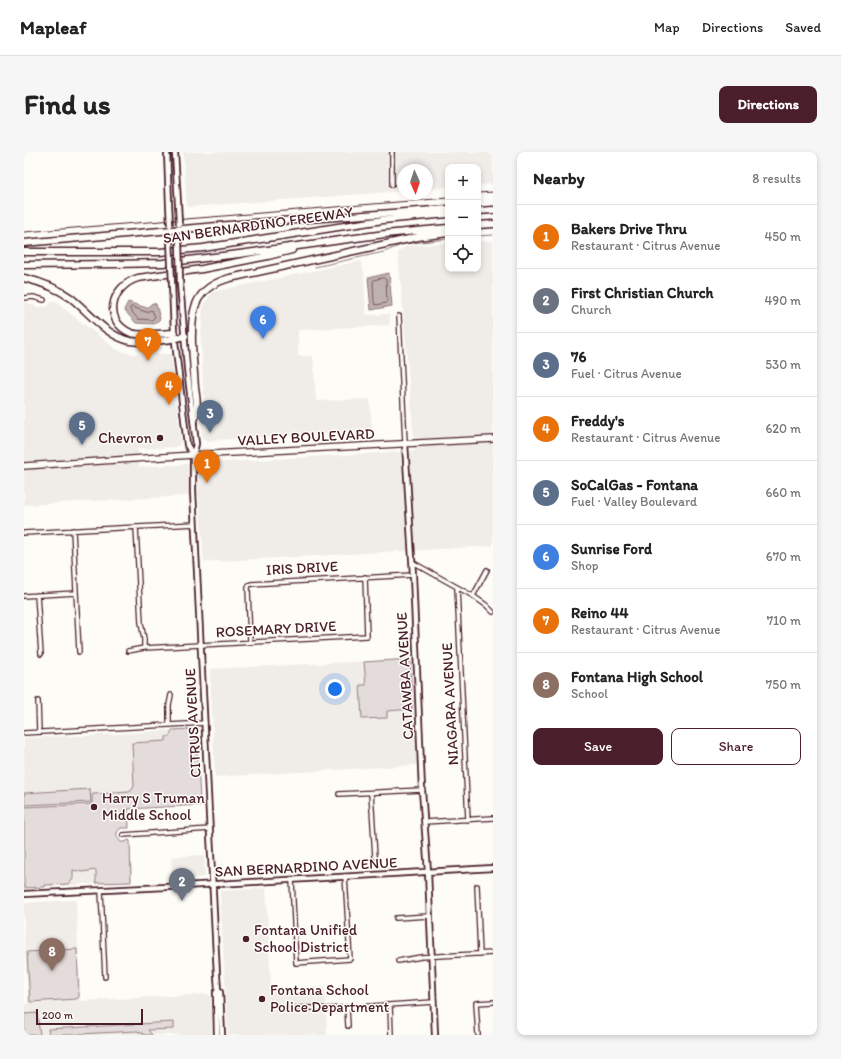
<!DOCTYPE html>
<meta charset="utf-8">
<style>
:root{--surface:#fff;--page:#f6f6f6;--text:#222;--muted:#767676;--line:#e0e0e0;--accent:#4a1f2b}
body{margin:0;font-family:Itim,sans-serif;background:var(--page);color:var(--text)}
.controls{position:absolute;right:12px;top:12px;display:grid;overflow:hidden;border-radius:8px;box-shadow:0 2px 6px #0003}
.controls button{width:36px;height:36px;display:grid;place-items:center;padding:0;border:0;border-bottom:1px solid var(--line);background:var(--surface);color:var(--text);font:20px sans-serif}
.compass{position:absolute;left:373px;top:12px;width:36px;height:36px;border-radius:50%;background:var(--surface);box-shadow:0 2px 6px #0003;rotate:177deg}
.scale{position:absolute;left:12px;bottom:10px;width:107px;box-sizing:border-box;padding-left:4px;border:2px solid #4a1f2b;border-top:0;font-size:11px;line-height:14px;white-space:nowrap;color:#4a1f2b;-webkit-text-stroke:3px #fdfcf7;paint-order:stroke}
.you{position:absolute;left:311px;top:537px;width:14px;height:14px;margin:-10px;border:3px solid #fff;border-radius:50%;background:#1a73e8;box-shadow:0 0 0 6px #1a73e833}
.badge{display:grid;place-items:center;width:26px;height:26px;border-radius:50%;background:var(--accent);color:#fff;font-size:13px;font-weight:700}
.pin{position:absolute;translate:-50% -33px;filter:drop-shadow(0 1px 2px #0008)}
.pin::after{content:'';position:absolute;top:21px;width:14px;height:12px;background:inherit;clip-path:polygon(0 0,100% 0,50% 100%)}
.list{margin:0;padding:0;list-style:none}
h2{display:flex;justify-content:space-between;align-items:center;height:52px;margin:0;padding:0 16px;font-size:17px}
h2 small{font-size:13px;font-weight:400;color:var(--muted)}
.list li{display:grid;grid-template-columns:26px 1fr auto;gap:12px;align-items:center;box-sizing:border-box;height:64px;padding:0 16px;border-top:1px solid var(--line)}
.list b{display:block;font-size:15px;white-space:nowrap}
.list p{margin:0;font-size:13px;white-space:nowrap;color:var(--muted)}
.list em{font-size:13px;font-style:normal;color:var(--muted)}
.actions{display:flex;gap:8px;padding:12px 16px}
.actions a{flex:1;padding:9px 0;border:1px solid var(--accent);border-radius:8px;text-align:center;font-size:14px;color:var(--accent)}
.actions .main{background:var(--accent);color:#fff}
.icon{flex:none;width:22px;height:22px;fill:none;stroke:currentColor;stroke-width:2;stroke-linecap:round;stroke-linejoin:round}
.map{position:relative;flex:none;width:469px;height:883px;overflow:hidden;border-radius:8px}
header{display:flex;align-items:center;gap:24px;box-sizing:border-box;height:56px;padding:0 20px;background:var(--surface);border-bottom:1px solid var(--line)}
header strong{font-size:19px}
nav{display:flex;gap:22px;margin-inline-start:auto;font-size:14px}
.intro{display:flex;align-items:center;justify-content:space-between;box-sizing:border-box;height:96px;padding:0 24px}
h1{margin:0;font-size:28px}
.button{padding:10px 18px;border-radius:8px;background:var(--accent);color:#fff;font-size:14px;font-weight:700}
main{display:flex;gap:24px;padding:0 24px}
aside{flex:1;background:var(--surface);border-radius:8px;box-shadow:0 2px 6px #0003}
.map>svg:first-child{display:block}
.built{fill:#f0ece8}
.green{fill:#e3dcda;stroke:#967e82}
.water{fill:#c0b1b1;stroke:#91777b}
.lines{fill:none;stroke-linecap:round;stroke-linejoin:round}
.shore{stroke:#795961;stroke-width:1}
.stream{stroke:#91777b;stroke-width:1}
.street-casing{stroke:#4a1f2b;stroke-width:6}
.secondary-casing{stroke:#4a1f2b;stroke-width:8}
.primary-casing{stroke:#4a1f2b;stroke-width:8}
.highway-casing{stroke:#4a1f2b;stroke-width:9}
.street{stroke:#fdfcf7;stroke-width:3.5}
.secondary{stroke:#fdfcf7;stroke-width:4.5}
.primary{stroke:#fdfcf7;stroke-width:5.5}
.highway{stroke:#fdfcf7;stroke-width:6}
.rail{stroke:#4a1f2b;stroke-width:1}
.secondary-bridge-casing{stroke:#4a1f2b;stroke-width:8;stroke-linecap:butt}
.secondary-bridge{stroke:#fdfcf7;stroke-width:4.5}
.poi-dot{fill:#4a1f2b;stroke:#fdfcf7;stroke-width:1.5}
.labels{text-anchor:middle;stroke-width:3;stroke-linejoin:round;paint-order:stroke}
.street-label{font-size:15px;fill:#4a1f2b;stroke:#fdfcf7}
.poi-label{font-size:15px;fill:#4a1f2b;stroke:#fdfcf7;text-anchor:start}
</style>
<header>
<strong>Mapleaf</strong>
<nav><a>Map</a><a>Directions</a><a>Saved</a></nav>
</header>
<div class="intro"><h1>Find us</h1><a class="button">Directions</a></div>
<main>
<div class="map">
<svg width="469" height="883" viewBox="0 0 469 883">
<rect width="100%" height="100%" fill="#fdfcf7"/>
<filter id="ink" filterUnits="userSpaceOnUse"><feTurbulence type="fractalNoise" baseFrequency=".025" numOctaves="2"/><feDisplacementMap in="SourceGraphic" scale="8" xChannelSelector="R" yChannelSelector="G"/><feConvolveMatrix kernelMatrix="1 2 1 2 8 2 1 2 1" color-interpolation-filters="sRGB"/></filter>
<g filter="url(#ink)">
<path class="built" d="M159 0H469V32L454 33V15H424V35L403 37V18H379V39L163 55Z
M469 89V394L180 410 175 343 0 353V150L14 155H23L29 148 93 198 108 202H147L157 290 153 295 114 297 115 315 391 299 374 100 383 94 424 91V117H454V90Z
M337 109 340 121 342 163 365 162 366 173 274 178V204H289L292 249 346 247 348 279 206 287 182 289 178 286 177 263 180 254 177 188 179 155 188 140Z
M388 507 393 613 191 625 186 517Z
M168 577 172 581 176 647 177 653 104 657 105 676H97L93 680 92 682 94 687 97 690H101L105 688 106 689 108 729 0 736V586L43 584H64Z
M180 703 181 724 180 725 149 727 147 705Z
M242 736 247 837 301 835 303 883H204L196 739Z
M52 748 56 849 183 842 187 844 188 883H0V852H4L0 779V751Z"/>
<path class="green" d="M386 507 388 557 363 559V566L338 567 336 533H342L340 510Z
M168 577 172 581 176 647 177 653 104 657 105 676H97C91 680 92 685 97 690H101L105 688 106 689 107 730 72 731V718L58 720 49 718V727L45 732 21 733V735L0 736V655L68 652V644L69 642 105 640 108 638 110 634 108 591 142 589V585C146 584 147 583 148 578Z
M66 637 67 650 1 653 0 641Z
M53 797 55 845 52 847 6 850 3 800Z
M13 861 16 883H0V862Z
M150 870V877L124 878 128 883H121L113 879 56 882 50 883H25L24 877Z"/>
<path class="water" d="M365 121 368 154 347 158 344 126Z
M104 150 123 156 128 151 132 152 136 167 130 172 112 171 100 158Z"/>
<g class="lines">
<path class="shore" d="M360 126 362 128 363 150 362 151 352 153 350 151 349 130 350 128Z
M108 155 122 160 128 158 131 165 128 168 114 167 106 158V156Z"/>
<path class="stream" d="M454 84 469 83
M291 115 360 100 380 92 424 87"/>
<defs>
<path id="street" d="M368 0V33
M0 146 9 145 20 148
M375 164 381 291
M112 375 117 471 120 487V496
M49 378 55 500
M0 381 171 372
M388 410 449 444 462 453 469 460
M433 436 444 668
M13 443 17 502
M0 444 52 441
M449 444 463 418
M226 490 224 436 225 433 227 432 389 423
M104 499 120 496 343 484 341 425
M14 549 15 580
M145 573V553L147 543
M0 581 181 571
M347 641 351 705
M315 642 398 638
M400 670 469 666
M99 683 186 677
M268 728 272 811 326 807 321 724
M453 734 456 802
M77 739 81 825
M372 766 405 764
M374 809 397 805 469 801
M366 853 367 883
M323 855 324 874
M272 856H292L303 857 410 850
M454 883 452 851 469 850"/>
<path id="secondary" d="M143 0 145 52
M151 0 154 51
M156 131 163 216 172 292 169 303V339L193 823 194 838 196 840 198 883
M148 132 150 181 163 293 169 303
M381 291 389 423 398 638 404 720 411 883
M0 742 142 735 469 716
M193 883 192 841 194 838"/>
<path id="primary" d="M0 314 169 303 469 287"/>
<path id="highway" d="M454 59 469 58
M454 73 469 72
M0 91 216 72 424 57
M0 100H136L179 96 359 68 424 62
M0 113 91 112 139 111 215 102 361 82 424 76
M0 126C17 130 33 136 47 146 66 161 82 184 106 189 112 190 118 190 125 189 137 189 148 188 161 184
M150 181C138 181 119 185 107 181 78 169 87 134 114 126L178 117 244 104 268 98
M170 269C171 265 172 261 173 257 173 250 172 242 171 236 170 221 169 207 168 193 167 159 169 136 206 126L394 85 424 81"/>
</defs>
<use href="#street" class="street-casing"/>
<use href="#secondary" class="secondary-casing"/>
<use href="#primary" class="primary-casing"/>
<use href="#highway" class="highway-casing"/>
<use href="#street" class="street"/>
<use href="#secondary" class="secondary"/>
<use href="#primary" class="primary"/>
<use href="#highway" class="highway"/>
<path class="rail" d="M454 41 469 40
M0 80 424 46"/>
<defs>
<path id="secondary-bridge" d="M154 51 155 72
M145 52 146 73
M155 87 156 131
M146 88 148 132"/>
</defs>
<use href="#secondary-bridge" class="secondary-bridge-casing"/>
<use href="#secondary-bridge" class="secondary-bridge"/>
</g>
</g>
<g class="poi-dot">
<circle cx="136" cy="286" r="4"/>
<circle cx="70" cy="655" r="4"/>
<circle cx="222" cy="787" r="4"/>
<circle cx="238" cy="847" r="4"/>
</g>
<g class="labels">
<g class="street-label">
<text transform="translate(234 73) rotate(-8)" y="5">SAN BERNARDINO FREEWAY</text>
<text transform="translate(282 285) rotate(-3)" y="5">VALLEY BOULEVARD</text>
<text transform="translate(278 416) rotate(-3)" y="5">IRIS DRIVE</text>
<text transform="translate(252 477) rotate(-3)" y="5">ROSEMARY DRIVE</text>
<text transform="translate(381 524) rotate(-93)" y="5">CATAWBA AVENUE</text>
<text transform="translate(426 552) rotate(-93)" y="5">NIAGARA AVENUE</text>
<text transform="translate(169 571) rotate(-93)" y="5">CITRUS AVENUE</text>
<text transform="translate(282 715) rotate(-3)" y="5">SAN BERNARDINO AVENUE</text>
</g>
<g class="poi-label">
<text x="128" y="291" text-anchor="end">Chevron</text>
<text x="78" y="651">Harry S Truman<tspan x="78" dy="17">Middle School</tspan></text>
<text x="230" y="783">Fontana Unified<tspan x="230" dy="17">School District</tspan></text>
<text x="246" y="843">Fontana School<tspan x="246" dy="17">Police Department</tspan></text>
</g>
</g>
</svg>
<div class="controls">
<button>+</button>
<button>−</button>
<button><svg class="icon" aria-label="locate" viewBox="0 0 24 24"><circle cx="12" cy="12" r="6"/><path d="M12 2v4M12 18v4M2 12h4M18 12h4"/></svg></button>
</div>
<svg class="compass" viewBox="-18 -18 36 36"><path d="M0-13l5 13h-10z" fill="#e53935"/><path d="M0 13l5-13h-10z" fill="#767676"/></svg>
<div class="scale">200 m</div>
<div class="you"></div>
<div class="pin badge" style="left:183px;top:331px;background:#e8710a">1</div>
<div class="pin badge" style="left:158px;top:749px;background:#6b7280">2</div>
<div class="pin badge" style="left:186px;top:281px;background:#5c6f8a">3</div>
<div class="pin badge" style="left:145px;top:253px;background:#e8710a">4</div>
<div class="pin badge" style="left:58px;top:293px;background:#5c6f8a">5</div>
<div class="pin badge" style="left:239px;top:187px;background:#3f7fe0">6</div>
<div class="pin badge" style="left:124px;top:209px;background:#e8710a">7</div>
<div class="pin badge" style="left:28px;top:819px;background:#8d6e63">8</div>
</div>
<aside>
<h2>Nearby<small>8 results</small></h2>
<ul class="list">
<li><span class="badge" style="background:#e8710a">1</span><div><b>Bakers Drive Thru</b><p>Restaurant · Citrus Avenue</p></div><em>450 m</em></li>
<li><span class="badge" style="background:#6b7280">2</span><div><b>First Christian Church</b><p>Church</p></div><em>490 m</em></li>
<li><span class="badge" style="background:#5c6f8a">3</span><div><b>76</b><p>Fuel · Citrus Avenue</p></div><em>530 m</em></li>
<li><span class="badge" style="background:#e8710a">4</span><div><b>Freddy's</b><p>Restaurant · Citrus Avenue</p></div><em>620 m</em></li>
<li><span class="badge" style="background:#5c6f8a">5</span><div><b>SoCalGas - Fontana</b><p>Fuel · Valley Boulevard</p></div><em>660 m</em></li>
<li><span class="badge" style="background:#3f7fe0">6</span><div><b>Sunrise Ford</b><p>Shop</p></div><em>670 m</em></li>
<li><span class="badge" style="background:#e8710a">7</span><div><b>Reino 44</b><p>Restaurant · Citrus Avenue</p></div><em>710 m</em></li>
<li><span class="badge" style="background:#8d6e63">8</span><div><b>Fontana High School</b><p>School</p></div><em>750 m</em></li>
</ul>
<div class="actions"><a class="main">Save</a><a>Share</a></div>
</aside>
</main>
